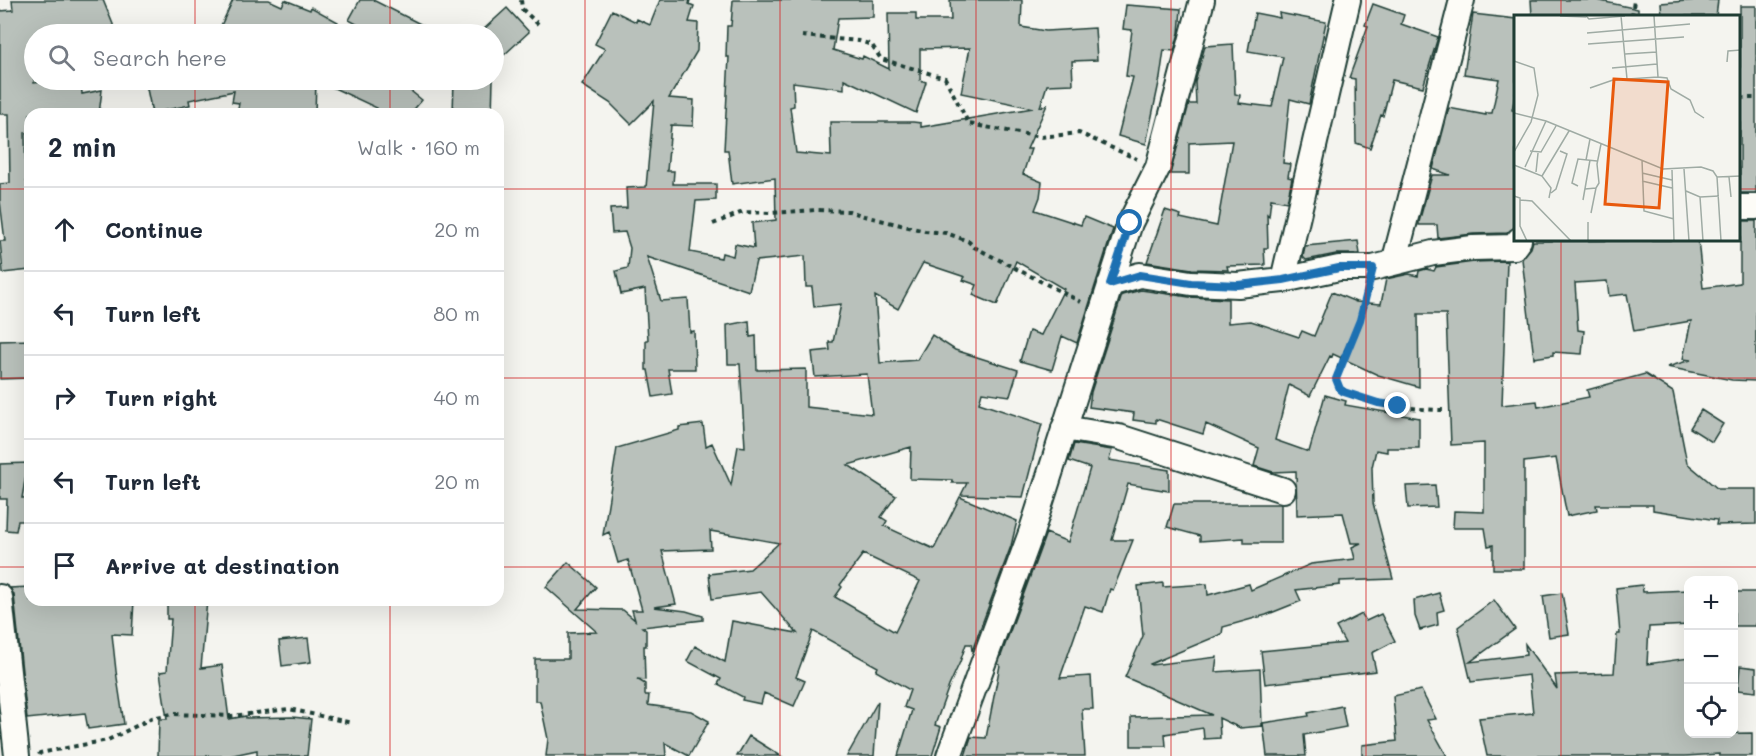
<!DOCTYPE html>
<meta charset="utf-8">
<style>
:root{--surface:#fff;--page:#f6f6f7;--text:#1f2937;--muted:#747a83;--line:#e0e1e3}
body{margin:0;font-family:Mali,sans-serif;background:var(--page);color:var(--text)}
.controls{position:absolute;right:18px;bottom:18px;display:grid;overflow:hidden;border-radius:12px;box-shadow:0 6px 24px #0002}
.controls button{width:54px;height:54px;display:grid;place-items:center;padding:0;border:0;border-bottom:2px solid var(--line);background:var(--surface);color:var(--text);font:30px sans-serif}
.stop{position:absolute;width:18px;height:18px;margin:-14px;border:4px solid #1f6fb2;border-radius:50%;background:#fff}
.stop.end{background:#1f6fb2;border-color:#fff;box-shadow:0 2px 6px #0008}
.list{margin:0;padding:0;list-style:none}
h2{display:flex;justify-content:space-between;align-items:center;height:78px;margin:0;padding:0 24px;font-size:26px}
h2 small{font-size:20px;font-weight:400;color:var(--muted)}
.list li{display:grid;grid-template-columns:39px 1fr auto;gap:18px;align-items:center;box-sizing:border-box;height:84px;padding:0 24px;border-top:2px solid var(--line)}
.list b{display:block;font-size:22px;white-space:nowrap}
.list em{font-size:20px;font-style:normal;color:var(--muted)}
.icon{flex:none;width:33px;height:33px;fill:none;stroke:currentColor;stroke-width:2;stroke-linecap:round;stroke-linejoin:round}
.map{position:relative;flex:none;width:1756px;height:756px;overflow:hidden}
.search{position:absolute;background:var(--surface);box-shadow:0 6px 24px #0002;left:24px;top:24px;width:480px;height:66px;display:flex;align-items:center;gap:15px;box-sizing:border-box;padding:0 21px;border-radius:33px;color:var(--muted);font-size:22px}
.panel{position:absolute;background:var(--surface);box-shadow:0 6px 24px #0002;left:24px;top:108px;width:480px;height:498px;border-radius:18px}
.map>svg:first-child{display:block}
.building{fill:#b9c1bb;stroke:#1f3d34;stroke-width:1.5;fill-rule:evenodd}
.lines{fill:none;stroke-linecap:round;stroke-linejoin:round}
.minor-casing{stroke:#1f3d34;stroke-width:28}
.path{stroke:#1f3d34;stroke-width:4;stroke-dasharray:4.5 4.5;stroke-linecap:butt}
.minor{stroke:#fdfcf7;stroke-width:24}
.route{stroke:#1f6fb2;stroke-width:8}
.grid{fill:none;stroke:#d62828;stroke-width:1.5;stroke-opacity:0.55}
.inset-road{fill:none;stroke:#9faba4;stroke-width:1.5}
.view{fill:#e8590c;fill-opacity:0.15;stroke:#e8590c;stroke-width:3}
.inset-edge{fill:none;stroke:#1f3d34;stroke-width:3}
</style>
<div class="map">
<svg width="1756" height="756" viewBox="0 0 1756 756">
<rect width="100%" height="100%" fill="#f4f4ef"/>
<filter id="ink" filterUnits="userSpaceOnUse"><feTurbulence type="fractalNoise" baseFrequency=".0167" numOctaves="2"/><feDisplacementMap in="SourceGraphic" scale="12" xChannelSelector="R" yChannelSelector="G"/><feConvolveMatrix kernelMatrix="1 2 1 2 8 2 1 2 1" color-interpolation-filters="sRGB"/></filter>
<g filter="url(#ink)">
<path class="building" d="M12 0H103L117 34H34V83L58 80H81L82 94 102 90 99 114H30V133H25L26 181H28L30 197V270L3 273 0 241H5L0 201V184L10 183 9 114H0V11L13 10Z
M233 0H269L282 6 285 0 310 10 311 7 338 22 332 34H278L265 29 263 34H217Z
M360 0H373L440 34H375L349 20Z
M660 0H690L689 4 694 6 689 22 698 23 697 51 669 98 694 100 693 126 671 125 667 171H674L673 184H716V200L696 201 690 252 721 258 722 253 733 256 735 244 754 248 752 223 776 220 775 178 732 184 728 150H724L729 57H726L727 26H731L733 0H873V17L838 18 833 50 862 59 863 56 889 69 888 13H916V20H951L950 0H1022L1021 27 1046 31 1095 28 1097 60 1072 61 1073 84 1047 85 1040 107 1047 105 1027 149H1031L1023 174 1042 182 1040 197 1035 210 1081 225 1084 217 1113 229 1077 343 1062 336 1052 370 1020 361 1029 331 1041 335 1064 289 1016 261 997 305 973 295 977 285 963 280 965 277 923 263 898 309 875 296 880 363 917 360 932 335 955 350 1018 370 1010 396 982 392 979 403 1042 424 1023 497 961 495 967 483H952V480L910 479 911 447 848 465 896 496 881 517 887 521 884 526 934 549 960 497 1017 521 1011 546 972 651 971 644H966L960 662 949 686 935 725 941 727 932 756H898L912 710 904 707 910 690 876 671 878 667 813 631 796 677 805 681 794 706 764 693 761 704 742 700 743 697 718 684 721 679 687 661 695 646 725 662 732 621 797 633 761 592 712 599 709 574 750 569 779 543 710 531 711 549 662 551 676 604 654 607 686 611 703 616V620L642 627 646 630V646H644L645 680 637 679 645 684V695H649L648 705 691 711 709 721 689 756 665 743 666 756H546L548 739 540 701H535V659H568V633L597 632 546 587 568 562 596 587 577 609 623 610 635 620 632 610H642L628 560 618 563 609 532 603 535 617 448 679 430V427L703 424 706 446 712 443 731 485 738 446 745 447 740 364H728L727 325 749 321 750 337 756 336 757 370 806 369V407L872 414 867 374 815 377 812 352 830 350 829 342H833L841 304 814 307 812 287H806L805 256 756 261 749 291 647 257 661 301 688 299 690 332 694 331 695 369H668L672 394 653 397 648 370H646V340H648L645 289 621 294 616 271 628 268 630 248 625 232 612 233 610 209 627 208 626 188 646 187 654 101 631 124 610 103 582 85 605 49 595 44 612 10 636 22 637 19 650 25ZM970 48 961 93 1033 108 921 127V123L913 122H830L831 156 796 153 790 107 794 106 793 82 844 89V79L916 113 926 82 920 80V49ZM863 554 920 581 895 632 835 597 842 587 840 585Z
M1531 0H1596L1638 9V16H1532Z
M1699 0H1718L1716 16H1662L1661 3Z
M1373 4 1404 15 1401 24 1438 37 1423 87 1392 80 1383 116 1381 115 1370 148 1356 143 1355 79 1349 78 1368 26 1365 25Z
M1126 5 1181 9 1179 33 1174 51 1164 50 1160 78 1146 144 1118 136 1133 77 1126 76 1132 30 1123 29Z
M1740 6H1756V193H1740Z
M507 8 529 32 504 55 494 42V34H487L483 30Z
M1255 13 1280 18 1279 13 1326 22 1309 104 1290 99 1283 163 1290 164 1288 177 1292 178 1287 202 1271 199 1269 216 1267 214 1268 248H1264L1265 265 1227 266 1228 270 1192 269 1147 262 1165 210 1181 215 1180 218 1217 226 1232 141 1189 143V174H1170L1189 104H1196L1195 82 1205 46 1233 44 1235 94 1240 95 1239 103 1272 107 1283 57 1248 51Z
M1473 14 1516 19V91L1512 110 1516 111V226L1507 233 1473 234 1438 238 1437 225H1419V222L1432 175H1450L1433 169 1449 108 1486 115V113H1492L1499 79 1464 74Z
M168 80H316L315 114H237L239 103 232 102 234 91 189 100 190 105 152 113 146 84Z
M317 80H397L422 100 410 114H374L377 108Z
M454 80H493L492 114 453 113Z
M1740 221H1756V381L1732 380 1667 367 1691 360 1683 359 1691 321 1634 331 1627 294 1609 296 1607 281 1575 283 1578 330 1584 331 1582 354 1553 352V355L1534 358 1522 259 1531 248 1533 241 1698 240 1703 288 1740 283Z
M1358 241 1360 254H1336L1306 260 1303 257 1305 246Z
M1507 261 1502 405 1537 401 1538 407 1589 397 1587 390 1645 374 1673 392 1687 463 1718 489H1756V524L1716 525 1717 520 1653 510V505H1596L1597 510 1567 516 1556 458 1524 462V569H1493V545L1488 546 1485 528H1453L1454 511 1484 512V443L1451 445 1446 314H1418L1419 387 1378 375 1333 354 1332 357 1330 356 1310 396 1289 385 1275 440 1309 452 1325 395 1346 401 1345 405 1419 418V448H1387V452L1376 450 1372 467 1373 503 1393 579 1340 581V585L1296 590 1301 601 1266 615 1223 627 1222 634 1150 664 1151 665 1217 657 1215 672 1260 669 1262 726 1240 728 1219 718 1220 738 1204 739 1203 728 1165 734 1166 746H1131V717L1212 715 1125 677 1143 636 1138 586 1163 583V587L1207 584 1208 595 1249 584 1251 590 1311 564 1355 559 1352 547 1361 543H1351L1343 513 1297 515 1296 471 1273 472 1254 466 1259 448 1206 424 1203 434 1156 419V423L1133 420 1134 413 1089 407 1091 392 1122 295 1141 290 1189 297 1228 299V323L1251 321 1299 337 1302 331 1314 336 1332 292 1356 302 1381 304 1386 279 1409 274 1418 276 1419 271 1426 269 1434 271 1436 267 1474 262Z
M30 340V378L0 379V341Z
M1701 410 1723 424 1712 442 1690 428Z
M1074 444 1112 450 1109 460 1169 470V491L1128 484 1112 540H1133L1113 590 1110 589 1103 612 1085 606 1060 678 1091 676 1093 709H1082L1085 756H965L971 737 986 738 1000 665 998 664 1046 533 1068 542 1090 468 1069 461Z
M28 463 22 498H30V521H18L16 531 6 530 7 499H0V464Z
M1435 485 1437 507 1408 508 1406 486Z
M1174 504H1281V543H1244V538L1200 541V536L1167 527Z
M1642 585 1643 592 1689 590V625L1649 627 1647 664 1689 658V734L1752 733V756H1719V754L1685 756H1487L1479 718 1533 713 1529 675 1471 682 1458 627 1494 600 1515 629 1470 662 1526 655 1525 644 1557 689 1555 675 1614 673 1617 634H1620L1616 588Z
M30 587V600H134L132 635 112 634 116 671 124 724 88 729 85 713 27 719 14 595 10 588Z
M1734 592H1756V626H1734Z
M1439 593 1444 610 1437 612 1438 625 1420 630 1415 616 1414 600Z
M1562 593 1569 634 1549 637 1543 596Z
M167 600H207L201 668 222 665 229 719 246 716V718L292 717 311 719 307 756H257V750L229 756H158L159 719H167L160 672 167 671 171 619H167Z
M1362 614 1366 621 1381 614 1395 641 1372 653 1376 671 1265 684 1261 651 1345 643 1336 627Z
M308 638 311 662 282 666 279 641Z
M1740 666 1756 668V692L1738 690Z
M1421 690 1436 719 1427 720 1447 756H1362V745L1397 741 1393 696Z
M878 701 874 756H847Z
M1342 706 1346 727 1304 735 1306 756H1267L1263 723 1309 716 1308 713Z
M749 736 781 756H737Z"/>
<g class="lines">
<defs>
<path id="minor" d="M1740 207H1756
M1394 263 1462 0
M1283 280 1348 0
M1110 284 1140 275 1191 283 1238 285 1283 280 1339 268H1373L1433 253 1473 248 1514 247 1519 240
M1064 428 1119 437 1283 490
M0 597 17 756
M949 756 1031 533 1130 223 1158 167 1202 0"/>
</defs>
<use href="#minor" class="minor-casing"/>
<path class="path" d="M521 0 522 9 538 24
M1632 16 1634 0
M802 36 859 41 872 45 881 59 945 78 969 124 1041 137 1079 133 1137 159
M1740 98H1756
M713 224 743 212 771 213 816 210 849 211 864 216 925 231 946 233 968 241 974 247 1081 302
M1368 289C1365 304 1361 319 1355 334 1349 347 1338 362 1337 377 1333 405 1425 410 1445 410
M39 755 40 753 108 740 152 718 172 714 232 716 289 709 352 723"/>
<use href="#minor" class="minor"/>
</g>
</g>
<g class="lines" filter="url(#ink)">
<path class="route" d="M1130 223 1110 284 1140 275 1191 283 1238 285 1283 280 1339 268H1373L1360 320 1336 379 1340 389 1344 392 1378 403 1398 406"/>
</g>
<path class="grid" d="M195 0V34M390 0V34M585 0V756M780 0V756M976 0V756M1171 0V756M1366 0V756M1561 0V16M195 80V114M390 80V114M0 189H30M498 189H1516M1740 189H1756M1561 240V756M0 378H30M498 378H1756M0 567H30M498 567H1756M195 600V756M390 600V756"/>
<g transform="translate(1514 15)">
<rect width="226" height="226" fill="#f4f4ef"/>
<path class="inset-road" d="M46 1 72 2M72 1 75 4 111 1M107 1 113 64M140 1 144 62 153 63 157 74 176 85 181 97 190 103M73 18 176 9M74 29 170 22M111 39 143 37M0 46 20 53 24 80 17 107 0 137M213 47 214 36 227 35M98 53 143 49M76 73 99 65 144 62M0 98 32 106 149 154 187 152 199 156 203 162 227 161M16 136 27 137 42 111M72 145 76 124M128 145 130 196 160 204M0 150 28 161 37 173 35 183M11 152 32 106M170 154 175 226M158 155 160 226M22 157 24 138M128 158 158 165M28 161 55 116M203 162 207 226M215 162 217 182M128 166 158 173M64 171 58 168 64 144 83 146M71 174 82 173 85 168 83 149 87 129M172 176 186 182 205 181M37 178 42 174 53 139 46 136M0 181 6 183V211L13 226M186 182 189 226M6 185 18 186 57 226M69 185 76 145M77 198 82 173M74 207V226"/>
<path class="view" d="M100 64 154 67 145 193 91 189Z"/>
<rect width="226" height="226" class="inset-edge"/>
</g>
</svg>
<div class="controls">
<button>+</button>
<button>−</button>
<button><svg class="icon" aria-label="locate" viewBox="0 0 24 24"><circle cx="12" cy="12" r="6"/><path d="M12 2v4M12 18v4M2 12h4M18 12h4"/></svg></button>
</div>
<div class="stop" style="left:1130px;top:223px"></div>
<div class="stop end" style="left:1398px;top:406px"></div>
<div class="search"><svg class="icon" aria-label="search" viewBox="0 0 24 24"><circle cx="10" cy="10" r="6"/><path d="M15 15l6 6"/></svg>Search here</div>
<section class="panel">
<h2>2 min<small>Walk · 160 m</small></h2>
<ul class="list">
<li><svg class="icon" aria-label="ahead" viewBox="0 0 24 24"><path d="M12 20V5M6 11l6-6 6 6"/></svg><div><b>Continue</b></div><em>20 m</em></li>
<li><svg class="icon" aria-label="left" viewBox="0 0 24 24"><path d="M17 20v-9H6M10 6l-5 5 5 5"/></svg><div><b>Turn left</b></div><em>80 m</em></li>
<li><svg class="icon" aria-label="right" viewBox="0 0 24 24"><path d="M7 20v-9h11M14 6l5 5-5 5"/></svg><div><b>Turn right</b></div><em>40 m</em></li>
<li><svg class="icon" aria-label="left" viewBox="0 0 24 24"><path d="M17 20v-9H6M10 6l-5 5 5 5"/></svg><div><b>Turn left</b></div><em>20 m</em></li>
<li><svg class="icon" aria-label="arrive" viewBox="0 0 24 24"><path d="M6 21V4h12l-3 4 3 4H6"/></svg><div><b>Arrive at destination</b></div></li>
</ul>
</section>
</div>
